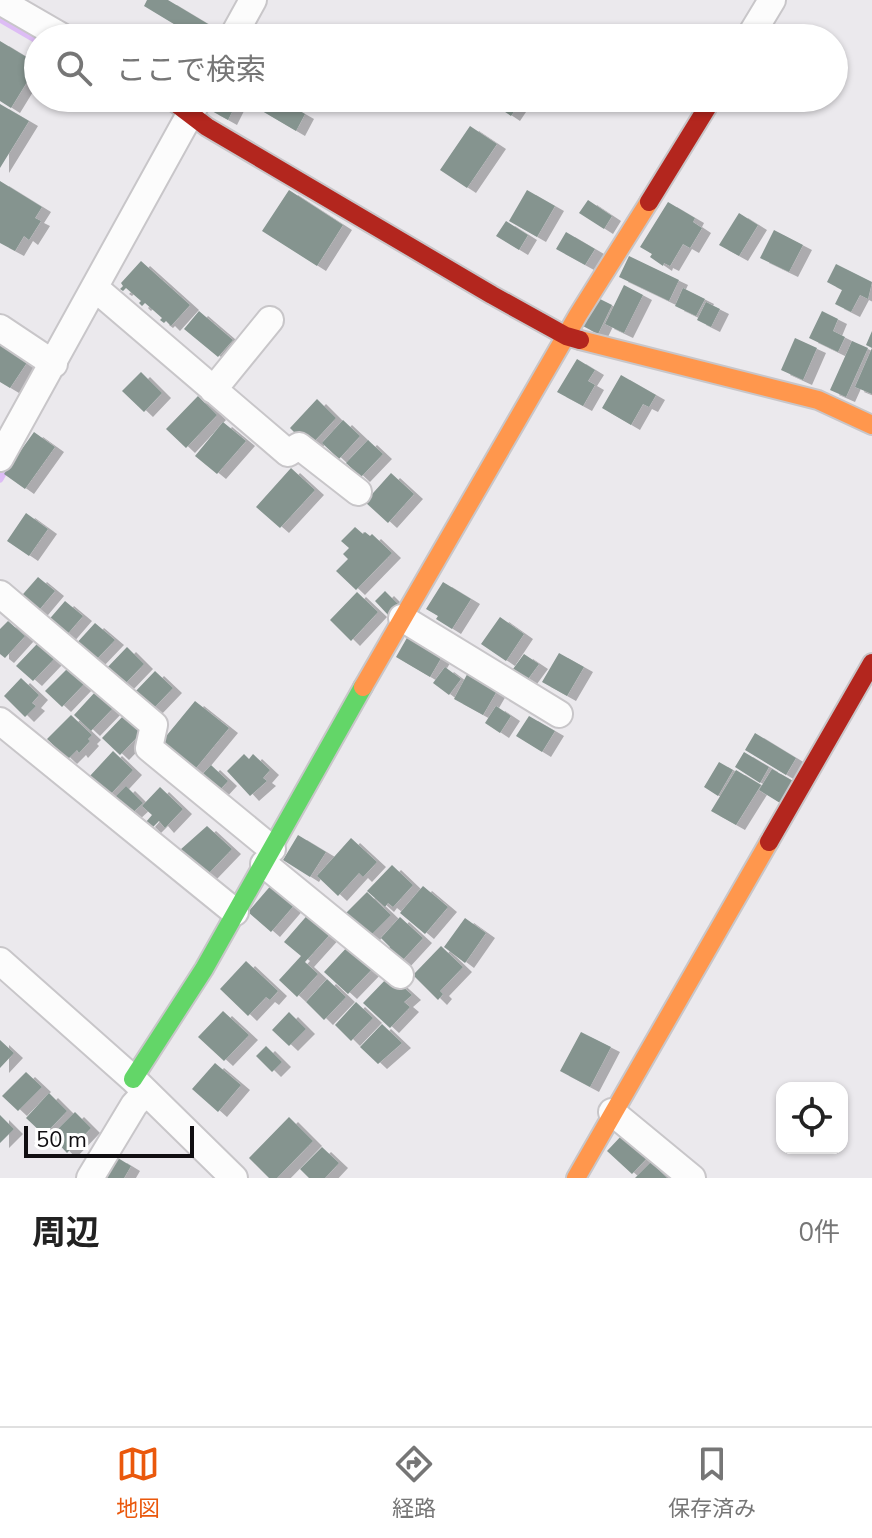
<!DOCTYPE html>
<html lang="ja">
<meta charset="utf-8">
<style>
:root{--surface:#fff;--page:#f6f6f6;--text:#222;--muted:#767676;--line:#e0e0e0;--accent:#ea580c}
body{margin:0;font-family:"Nunito Sans","Noto Sans JP",sans-serif;background:var(--page);color:var(--text)}
.controls{position:absolute;right:24px;bottom:24px;display:grid;overflow:hidden;border-radius:16px;box-shadow:0 2px 6px #0004}
.controls button{width:72px;height:72px;display:grid;place-items:center;padding:0;border:0;border-bottom:2px solid var(--line);background:var(--surface);color:var(--text);font:40px sans-serif}
.scale{position:absolute;left:24px;bottom:20px;width:170px;box-sizing:border-box;padding-left:8px;border:4px solid #100e11;border-top:0;font-size:22px;line-height:28px;white-space:nowrap;color:#100e11;-webkit-text-stroke:6px #fff;paint-order:stroke}
.list{margin:0;padding:0;list-style:none}
h2{display:flex;justify-content:space-between;align-items:center;height:104px;margin:0;padding:0 32px;font-size:34px}
h2 small{font-size:26px;font-weight:400;color:var(--muted)}
.icon{flex:none;width:44px;height:44px;fill:none;stroke:currentColor;stroke-width:2;stroke-linecap:round;stroke-linejoin:round}
.map{position:relative;flex:none;width:872px;height:1178px;overflow:hidden}
.search{position:absolute;background:var(--surface);box-shadow:0 2px 6px #0004;left:24px;right:24px;top:24px;height:88px;display:flex;align-items:center;gap:20px;box-sizing:border-box;padding:0 28px;border-radius:44px;color:var(--muted);font-size:30px}
.sheet{height:248px;background:var(--surface)}
nav{display:flex;justify-content:space-around;align-items:center;box-sizing:border-box;height:112px;border-top:2px solid var(--line);background:var(--surface);font-size:22px;color:var(--muted)}
nav a{display:grid;justify-items:center;gap:4px}
nav .on{color:var(--accent)}
.map>svg:first-child{display:block}
.lines{fill:none;stroke-linecap:round;stroke-linejoin:round}
.stream{stroke:#ddbcf5;stroke-width:7}
.building{fill:#85948f;filter:url(#shadow)}
.street-casing{stroke:#c8c6c9;stroke-width:30}
.fast-casing{stroke:#c8c6c9;stroke-width:22}
.slow-casing{stroke:#c8c6c9;stroke-width:22}
.jam-casing{stroke:#c8c6c9;stroke-width:22}
.street{stroke:#fcfcfc;stroke-width:26}
.fast{stroke:#63d668;stroke-width:18}
.slow{stroke:#ff974d;stroke-width:18}
.jam{stroke:#b3261e;stroke-width:18}
</style>
<div class="map">
<svg width="872" height="1178" viewBox="0 0 872 1178">
<defs>
<filter id="shadow"><feDropShadow dx="9" dy="5" stdDeviation="0" flood-color="#0004"/></filter>
</defs>
<rect width="100%" height="100%" fill="#ebe9ed"/>
<g class="lines">
<path class="stream" d="M0 19 38 41
M137 98 153 107
M0 479 9 463"/>
</g>
<path class="building" d="M147 0H168L218 30 213 38H197L144 6Z
M0 41 38 64 11 108 0 101Z
M217 98H239L228 120 210 110Z
M269 98H277L305 114 296 131 262 111Z
M484 98H523L511 116Z
M0 104 29 121 0 168Z
M470 126 497 144 467 188 440 170Z
M0 181 42 207 35 218 41 221 29 240 24 236 15 251 0 243Z
M289 190 343 225 317 266 262 231Z
M527 190 555 206 537 237 509 221Z
M588 200 612 216 604 229 579 213Z
M668 202 695 218 693 222 702 228 690 248 683 244 670 266 664 263 663 266 650 257 652 254 640 247Z
M739 213 758 225 739 256 719 245Z
M506 221 528 235 519 250 496 236Z
M774 230 803 245 789 272 760 258Z
M566 232 595 249 585 265 556 249Z
M629 256 679 280 669 301 619 277Z
M141 261 190 305 171 326 166 321 164 323 160 320 162 318 145 303 142 306 139 303 141 301 126 288 123 291 120 289 123 286 121 283Z
M836 264 872 282 868 299 860 295 851 312 835 304 842 290 827 282Z
M624 285 643 295 624 333 605 324Z
M683 288 705 299 696 316 675 306Z
M596 297 612 305 598 334 581 325Z
M706 302 720 309 711 327 697 320Z
M199 311 233 340 218 357 184 329Z
M822 311 838 319 833 331 845 337 838 352 809 338Z
M872 331V394L855 387 872 348 866 345Z
M795 338 817 348 803 380 781 370Z
M852 341 868 348 846 397 830 390Z
M0 342 28 361 10 388 0 382Z
M577 359 595 370 588 381 595 385 583 406 557 392Z
M141 372 162 393 144 412 122 391Z
M621 375 656 395 649 407 643 404 631 425 602 408Z
M198 396 217 415 186 448 166 429Z
M317 399 336 418 309 447 290 428Z
M343 420 360 436 339 459 322 443Z
M223 422 246 441 217 474 195 456Z
M34 432 55 447 25 489 4 474Z
M368 440 383 454 361 477 346 463Z
M291 468 315 490 280 528 256 507Z
M391 473 414 494 388 523 365 502Z
M26 513 48 529 29 556 7 541Z
M355 527 363 534 365 532 370 536 372 534 392 553 356 590 336 571 348 559 343 554 349 548 341 541Z
M38 577 55 591 34 616 17 601Z
M443 582 471 599 452 629 436 619 438 616 426 609Z
M385 591 400 606 389 616 375 601Z
M357 592 378 612 351 641 330 620Z
M65 601 83 616 64 638 46 623Z
M500 617 524 634 506 661 481 644Z
M8 621 25 636 5 658 0 654V629Z
M95 623 115 640 93 663 74 646Z
M408 636 444 653 430 677 396 657Z
M37 644 54 659 33 681 16 666Z
M127 647 144 664 122 687 104 671Z
M559 653 584 667 567 696 542 682Z
M524 654 539 664 528 679 513 669Z
M445 667 461 679 449 695 433 683Z
M471 667 501 684 483 715 454 699Z
M68 668 84 684 62 707 45 691Z
M155 671 173 688 151 711 133 694Z
M21 678 39 695 32 703 36 706 25 717 4 696Z
M96 691 114 707 91 731 74 715Z
M195 701 229 728 191 774 158 746Z
M496 706 511 716 500 733 485 723Z
M125 714 143 731 120 755 102 738Z
M71 715 92 735 88 739 90 741 79 753 77 750 68 759 47 739Z
M529 716 555 731 542 752 516 736Z
M755 733 796 758 786 775 745 750Z
M113 751 133 770 109 796 89 777Z
M744 752 769 767 760 783 735 767Z
M244 754 249 759 253 754 270 770 263 778 267 781 250 796 227 771Z
M719 762 733 770 718 796 704 787Z
M211 765 228 781 216 794 199 778Z
M772 769 793 781 780 803 759 790Z
M736 770 761 785 736 825 711 811Z
M126 786 143 803 129 816 112 800Z
M160 787 183 809 165 828 159 821 152 828 146 822 152 815 142 806Z
M207 826 232 849 207 875 180 850Z
M298 835 326 852 310 877 283 860Z
M351 838 377 862 363 877 359 873 338 896 317 876Z
M392 865 413 885 393 907 388 903 385 907 367 891Z
M273 883 296 903 271 932 248 912Z
M423 886 448 907 425 934 400 913Z
M367 892 391 915 368 938 344 915Z
M311 911 333 931 305 962 318 974 297 997 279 980 301 956 284 942Z
M400 917 423 938 400 963 387 951 390 947 381 938Z
M465 918 486 933 465 963 444 947Z
M350 944 375 966 348 994 324 972Z
M441 946 463 967 440 991 443 994 438 1000 413 975Z
M246 961 278 991 270 1000 266 997 248 1016 220 989Z
M390 975 412 995 404 1002 410 1007 390 1028 363 1003Z
M327 979 346 997 324 1020 306 1002Z
M356 1002 373 1018 351 1041 335 1025Z
M223 1011 249 1035 224 1061 198 1037Z
M289 1012 306 1029 289 1046 272 1030Z
M382 1024 402 1043 378 1064 360 1047Z
M581 1032 611 1047 590 1087 560 1071Z
M0 1040 14 1053 0 1068Z
M266 1046 282 1062 272 1072 256 1056Z
M215 1063 241 1085 218 1112 192 1089Z
M26 1072 42 1087 18 1111 2 1096Z
M49 1093 67 1111 44 1135 26 1118Z
M75 1112 91 1128 67 1153 51 1136Z
M0 1115 14 1129 0 1143Z
M289 1117 313 1141 277 1178H269L249 1158Z
M623 1134 648 1157 632 1174 607 1151Z
M322 1147 339 1163 325 1178H309L300 1169Z
M108 1158 115 1162 118 1158 131 1166 124 1178H96Z
M651 1162 667 1178H635Z"/>
<g class="lines">
<defs>
<path id="street" d="M0 1 64 38
M232 38 253 0
M749 38 772 0
M95 288 288 453 299 446 358 492
M0 328 54 364
M213 390 270 320
M0 458 199 98
M0 594 154 725 149 748 272 849
M402 618 559 714
M0 721 235 912
M264 864 400 975
M0 961 133 1079 234 1178
M612 1112 692 1178
M90 1178 134 1105 146 1092"/>
<path id="fast" d="M133 1079 204 969 363 687"/>
<path id="slow" d="M580 340 818 400 872 425
M363 687 578 315 649 202
M576 1178 769 842"/>
<path id="jam" d="M169 98 207 127 492 295 566 336 580 340
M649 202 713 98
M769 842 872 663"/>
</defs>
<use href="#street" class="street-casing"/>
<use href="#fast" class="fast-casing"/>
<use href="#slow" class="slow-casing"/>
<use href="#jam" class="jam-casing"/>
<use href="#street" class="street"/>
<use href="#fast" class="fast"/>
<use href="#slow" class="slow"/>
<use href="#jam" class="jam"/>
</g>
</svg>
<div class="controls">
<button><svg class="icon" aria-label="locate" viewBox="0 0 24 24"><circle cx="12" cy="12" r="6"/><path d="M12 2v4M12 18v4M2 12h4M18 12h4"/></svg></button>
</div>
<div class="scale">50 m</div>
<div class="search"><svg class="icon" aria-label="search" viewBox="0 0 24 24"><circle cx="10" cy="10" r="6"/><path d="M15 15l6 6"/></svg>ここで検索</div>
</div>
<section class="sheet">
<h2>周辺<small>0件</small></h2>
<ul class="list">
</ul>
</section>
<nav>
<a class="on"><svg class="icon" aria-label="map" viewBox="0 0 24 24"><path d="M3 6l6-2 6 2 6-2v14l-6 2-6-2-6 2zM9 4v14M15 6v14"/></svg>地図</a>
<a><svg class="icon" aria-label="directions" viewBox="0 0 24 24"><path d="M12 3l9 9-9 9-9-9zM9 14v-3h6M13 9l2 2-2 2"/></svg>経路</a>
<a><svg class="icon" aria-label="saved" viewBox="0 0 24 24"><path d="M7 4h10v16l-5-4-5 4z"/></svg>保存済み</a>
</nav>
